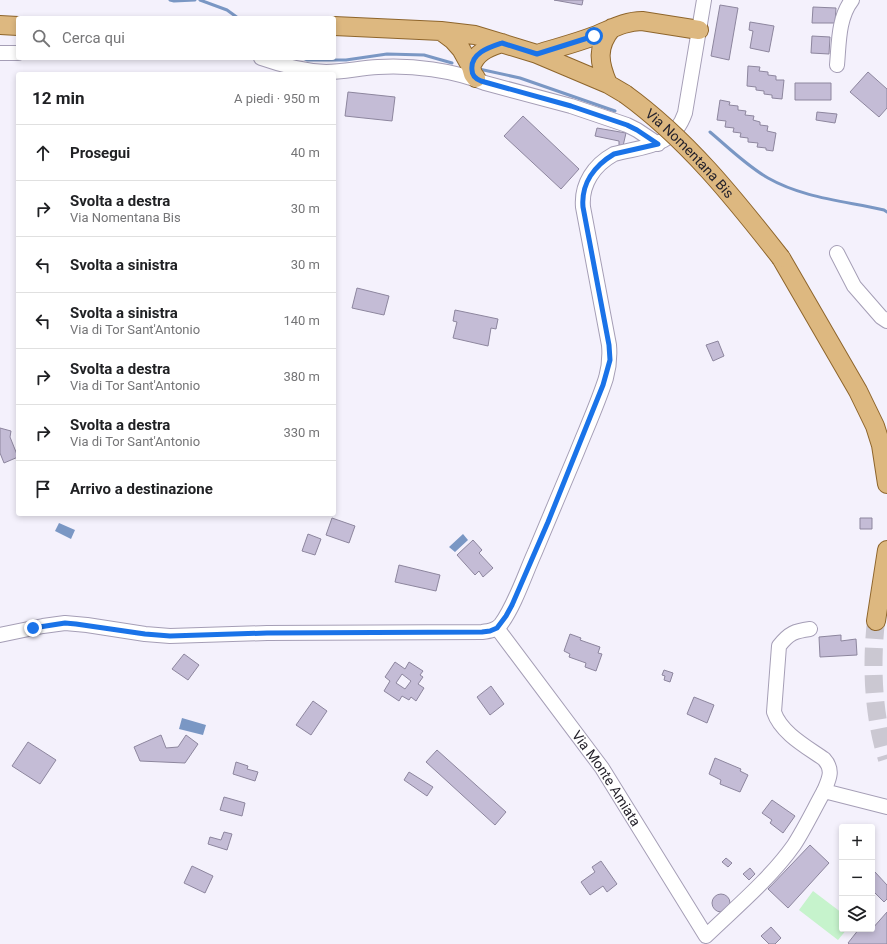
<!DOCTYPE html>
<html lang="it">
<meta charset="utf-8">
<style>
:root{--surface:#fff;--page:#f2f2f2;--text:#202124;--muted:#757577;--line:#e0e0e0}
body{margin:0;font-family:Roboto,sans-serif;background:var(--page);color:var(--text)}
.controls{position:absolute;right:12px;bottom:12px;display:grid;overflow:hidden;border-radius:4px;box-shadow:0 2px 6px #0003}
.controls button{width:36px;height:36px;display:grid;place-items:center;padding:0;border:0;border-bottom:1px solid var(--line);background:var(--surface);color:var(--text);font:20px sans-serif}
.stop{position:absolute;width:12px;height:12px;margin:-9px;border:3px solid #1a73e8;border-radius:50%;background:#fff}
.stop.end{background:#1a73e8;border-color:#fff;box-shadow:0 1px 4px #0008}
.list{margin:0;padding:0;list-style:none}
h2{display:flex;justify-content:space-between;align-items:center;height:52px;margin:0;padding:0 16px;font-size:17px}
h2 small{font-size:13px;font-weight:400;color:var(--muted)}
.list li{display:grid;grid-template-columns:26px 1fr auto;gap:12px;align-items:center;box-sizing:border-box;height:56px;padding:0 16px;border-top:1px solid var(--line)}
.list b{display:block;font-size:15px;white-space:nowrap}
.list p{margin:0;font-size:13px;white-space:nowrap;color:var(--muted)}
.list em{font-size:13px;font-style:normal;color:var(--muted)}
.icon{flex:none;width:22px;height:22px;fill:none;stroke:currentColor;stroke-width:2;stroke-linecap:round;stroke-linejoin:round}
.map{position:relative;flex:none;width:887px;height:944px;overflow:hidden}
.search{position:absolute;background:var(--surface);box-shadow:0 2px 6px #0003;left:16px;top:16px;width:320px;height:44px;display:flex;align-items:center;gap:10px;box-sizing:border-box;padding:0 14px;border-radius:4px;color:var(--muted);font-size:15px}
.panel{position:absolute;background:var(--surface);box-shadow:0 2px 6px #0003;left:16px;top:72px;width:320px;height:444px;border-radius:4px}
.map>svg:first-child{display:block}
.green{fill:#c6f3cc}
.water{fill:#7a97c4}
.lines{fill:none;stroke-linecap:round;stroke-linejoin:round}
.stream{stroke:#7a97c4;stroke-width:3}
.building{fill:#c4bcd6;stroke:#8d869e;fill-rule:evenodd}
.major-tunnel{stroke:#cbc8d2;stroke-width:18;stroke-dasharray:18 9;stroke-linecap:butt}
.minor-casing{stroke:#a59eb6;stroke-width:16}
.major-casing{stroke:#8e652b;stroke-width:20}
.minor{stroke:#fff;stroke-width:14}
.major{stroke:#ddb880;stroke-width:18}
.major-bridge-casing{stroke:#8e652b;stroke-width:20;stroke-linecap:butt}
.major-bridge{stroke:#ddb880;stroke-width:18}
.route{stroke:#1a73e8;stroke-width:5}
.labels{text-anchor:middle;stroke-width:3;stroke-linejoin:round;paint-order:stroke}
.street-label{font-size:14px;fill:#26232c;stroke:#fff}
</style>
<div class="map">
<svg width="887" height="944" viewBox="0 0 887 944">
<rect width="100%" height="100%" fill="#f4f1fc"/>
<path class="green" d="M813 891 842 913V929H847L838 940 799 910Z"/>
<path class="water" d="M59 523 75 530 71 539 55 531Z
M463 534 468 540 455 552 449 547Z
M182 718 206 725 203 735 179 729Z"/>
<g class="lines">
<path class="stream" d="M170 0 174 1 195 0
M200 0 227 10 238 18
M303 58 307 60H346L387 54 424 55 452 63
M479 69 520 78 615 111
M710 132C729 148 747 166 768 178 803 198 845 201 884 210L887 212"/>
</g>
<path class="building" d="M554 0H583L582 5Z
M720 5 738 8 729 60 711 56Z
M813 7 836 8 835 23H812Z
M750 22 774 26 769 52 750 48 753 31 749 30Z
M812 36 830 37 829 54 811 53Z
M748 66 760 67 759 71 768 72V75L776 76V80H784L782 99 772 98V95L764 94V91L756 90V87L747 86Z
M868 72 887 89V108L879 117 850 92Z
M795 83H831V100H795Z
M348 92 395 97 392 121 345 116Z
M720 100 730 102 729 105 738 106V110L746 111 745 115 754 116 753 120 760 122V125L768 126 767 131 776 133 773 151 766 150V148L757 147 758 143 748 142V138L740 137 741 133 733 132 734 128 725 127 726 121 717 120Z
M817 112 837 114 835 123 816 120Z
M523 116 579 169 561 189 504 136Z
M597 128 626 133 623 146 619 145V141L595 136Z
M357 288 389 296 384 315 352 308Z
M455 310 498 319 496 329 491 328 488 346 453 338 457 322 453 321Z
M718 341 724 356 713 361 706 345Z
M0 428 11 431 10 437 18 457 4 463 0 453Z
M332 518 355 526 349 543 326 535Z
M860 518H872V529H860Z
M308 534 321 539 315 555 302 551Z
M473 540 482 550 479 553 493 568 483 577 479 571 475 575 457 555Z
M399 565 440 575 436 591 395 582Z
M570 634 581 638 580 640 600 647 598 653 602 654 596 671 585 667 586 663 569 657 570 654 564 651Z
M841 635V641L856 639 857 655 820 657 819 637Z
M184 654 199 665 188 680 172 669Z
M395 662 405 669 409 662 423 671 420 675 423 677 418 684 424 688 416 701 411 697 409 700 402 696 399 701 384 691 390 681 385 677ZM402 674 411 681 405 689 396 683Z
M664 670 673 673 670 682 664 680 665 676 662 675Z
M491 686 504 704 490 715 477 697Z
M694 697 714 705 707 723 687 714Z
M313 701 327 711 311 735 296 725Z
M161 735 166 748 178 747 186 735 198 744 185 763 140 761 134 747Z
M28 742 56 760 40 784 12 766Z
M437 750 506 812 495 825 426 762Z
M715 758 741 769 740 771 748 775 740 792 720 784 721 780 709 774Z
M236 762 248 766 247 769 258 772 255 781 233 774Z
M409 772 433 787 427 796 404 780Z
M224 797 245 803 242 816 220 810Z
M772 800 795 816 783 833 770 823 772 820 762 813Z
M224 832 232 834 227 850 208 844 210 837 221 840Z
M810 845 829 863 788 908 768 889Z
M726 858 732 863 728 867 722 862Z
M601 861 617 884 607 892 603 886 590 895 581 882 595 872 592 867Z
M192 866 213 876 205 893 184 883Z
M750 868 755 874 749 880 743 874Z
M875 872 887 885V899L884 902 872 890V875Z
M712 903a9 9 0 1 1 18 0a9 9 0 1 1-18 0Z
M887 912V944H849L848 943 859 929H872Z
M771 927 781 938 775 944H769L761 936Z"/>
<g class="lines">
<path class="major-tunnel" d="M876 621C871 666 873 715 887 759"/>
<defs>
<g id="minor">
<path d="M0 53H18"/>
<path d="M261 58C281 65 304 71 326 72 343 72 360 68 378 67 413 65 452 70 485 83L571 106 627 125 637 130 658 144"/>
<path d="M837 65C839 44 838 18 852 0"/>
<path d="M837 253 854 286 881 317 887 321"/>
<path id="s1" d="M497 628 602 768 706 936C736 907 770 879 794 845 805 828 814 809 824 791L887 807"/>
<path d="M810 629C795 631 789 633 779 646L774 712C781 733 807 747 824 759 834 770 829 779 824 791"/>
<path d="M0 635 43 626 65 623 87 625 145 634 170 636 267 633 482 632C490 631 496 630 501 624 515 605 525 574 535 552 549 519 563 485 577 452 587 427 598 403 606 378 609 367 610 356 609 345L583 207C581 184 594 165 614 154 644 146 673 148 685 113L704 0"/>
</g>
<path id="major" d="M0 25 18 26
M334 26 441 31 475 35 537 54 608 84 625 94
M441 31 453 40 461 49 471 67 473 74 476 78
M537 54C556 48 576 43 594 36 610 30 624 21 642 21L699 30
M471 67C477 51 488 48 502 43
M608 84C599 63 596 47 612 28
M781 258 858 391 875 426 881 445 887 484
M876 621 887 550"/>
</defs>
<use href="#minor" class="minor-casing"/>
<use href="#major" class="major-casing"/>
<use href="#minor" class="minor"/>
<use href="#major" class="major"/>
<defs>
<g id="major-bridge">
<path id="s2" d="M625 94C687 139 734 198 781 258"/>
</g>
</defs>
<use href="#major-bridge" class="major-bridge-casing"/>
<use href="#major-bridge" class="major-bridge"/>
</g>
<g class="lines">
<path class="route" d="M33 628 65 623 76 624 145 634 170 636 267 633 482 632 490 631 497 628 506 616 512 605 548 522 603 385 610 360 609 345 583 207C581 184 594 166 614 154L658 144 637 130 627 125 571 106 481 81C476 79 472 76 472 70 470 53 490 47 502 43L537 54 594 36"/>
</g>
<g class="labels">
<g class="street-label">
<text dy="5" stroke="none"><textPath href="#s2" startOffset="88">Via Nomentana Bis</textPath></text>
<text dy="5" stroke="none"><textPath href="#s1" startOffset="186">Via Monte Amiata</textPath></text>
</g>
</g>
</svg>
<div class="controls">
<button>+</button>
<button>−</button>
<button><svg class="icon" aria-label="layers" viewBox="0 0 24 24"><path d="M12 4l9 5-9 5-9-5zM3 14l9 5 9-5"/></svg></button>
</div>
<div class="stop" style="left:594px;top:36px"></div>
<div class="stop end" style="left:33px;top:628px"></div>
<div class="search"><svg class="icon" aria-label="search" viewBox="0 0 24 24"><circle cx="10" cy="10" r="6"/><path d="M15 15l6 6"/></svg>Cerca qui</div>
<section class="panel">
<h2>12 min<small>A piedi · 950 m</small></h2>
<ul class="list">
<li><svg class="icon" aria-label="ahead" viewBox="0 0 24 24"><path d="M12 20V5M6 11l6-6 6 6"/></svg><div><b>Prosegui</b></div><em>40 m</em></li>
<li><svg class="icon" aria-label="right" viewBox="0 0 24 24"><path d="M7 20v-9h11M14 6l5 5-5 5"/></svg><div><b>Svolta a destra</b><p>Via Nomentana Bis</p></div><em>30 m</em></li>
<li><svg class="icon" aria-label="left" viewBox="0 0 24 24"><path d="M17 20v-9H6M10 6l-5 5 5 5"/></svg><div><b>Svolta a sinistra</b></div><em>30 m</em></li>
<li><svg class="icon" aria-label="left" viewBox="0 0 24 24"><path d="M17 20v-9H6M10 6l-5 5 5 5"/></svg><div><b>Svolta a sinistra</b><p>Via di Tor Sant'Antonio</p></div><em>140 m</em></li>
<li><svg class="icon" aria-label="right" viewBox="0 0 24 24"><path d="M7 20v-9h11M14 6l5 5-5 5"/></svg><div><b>Svolta a destra</b><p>Via di Tor Sant'Antonio</p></div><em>380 m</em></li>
<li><svg class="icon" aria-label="right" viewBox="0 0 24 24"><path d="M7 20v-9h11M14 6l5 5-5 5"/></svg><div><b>Svolta a destra</b><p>Via di Tor Sant'Antonio</p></div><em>330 m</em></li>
<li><svg class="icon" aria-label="arrive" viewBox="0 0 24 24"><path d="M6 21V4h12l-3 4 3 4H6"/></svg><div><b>Arrivo a destinazione</b></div></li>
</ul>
</section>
</div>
